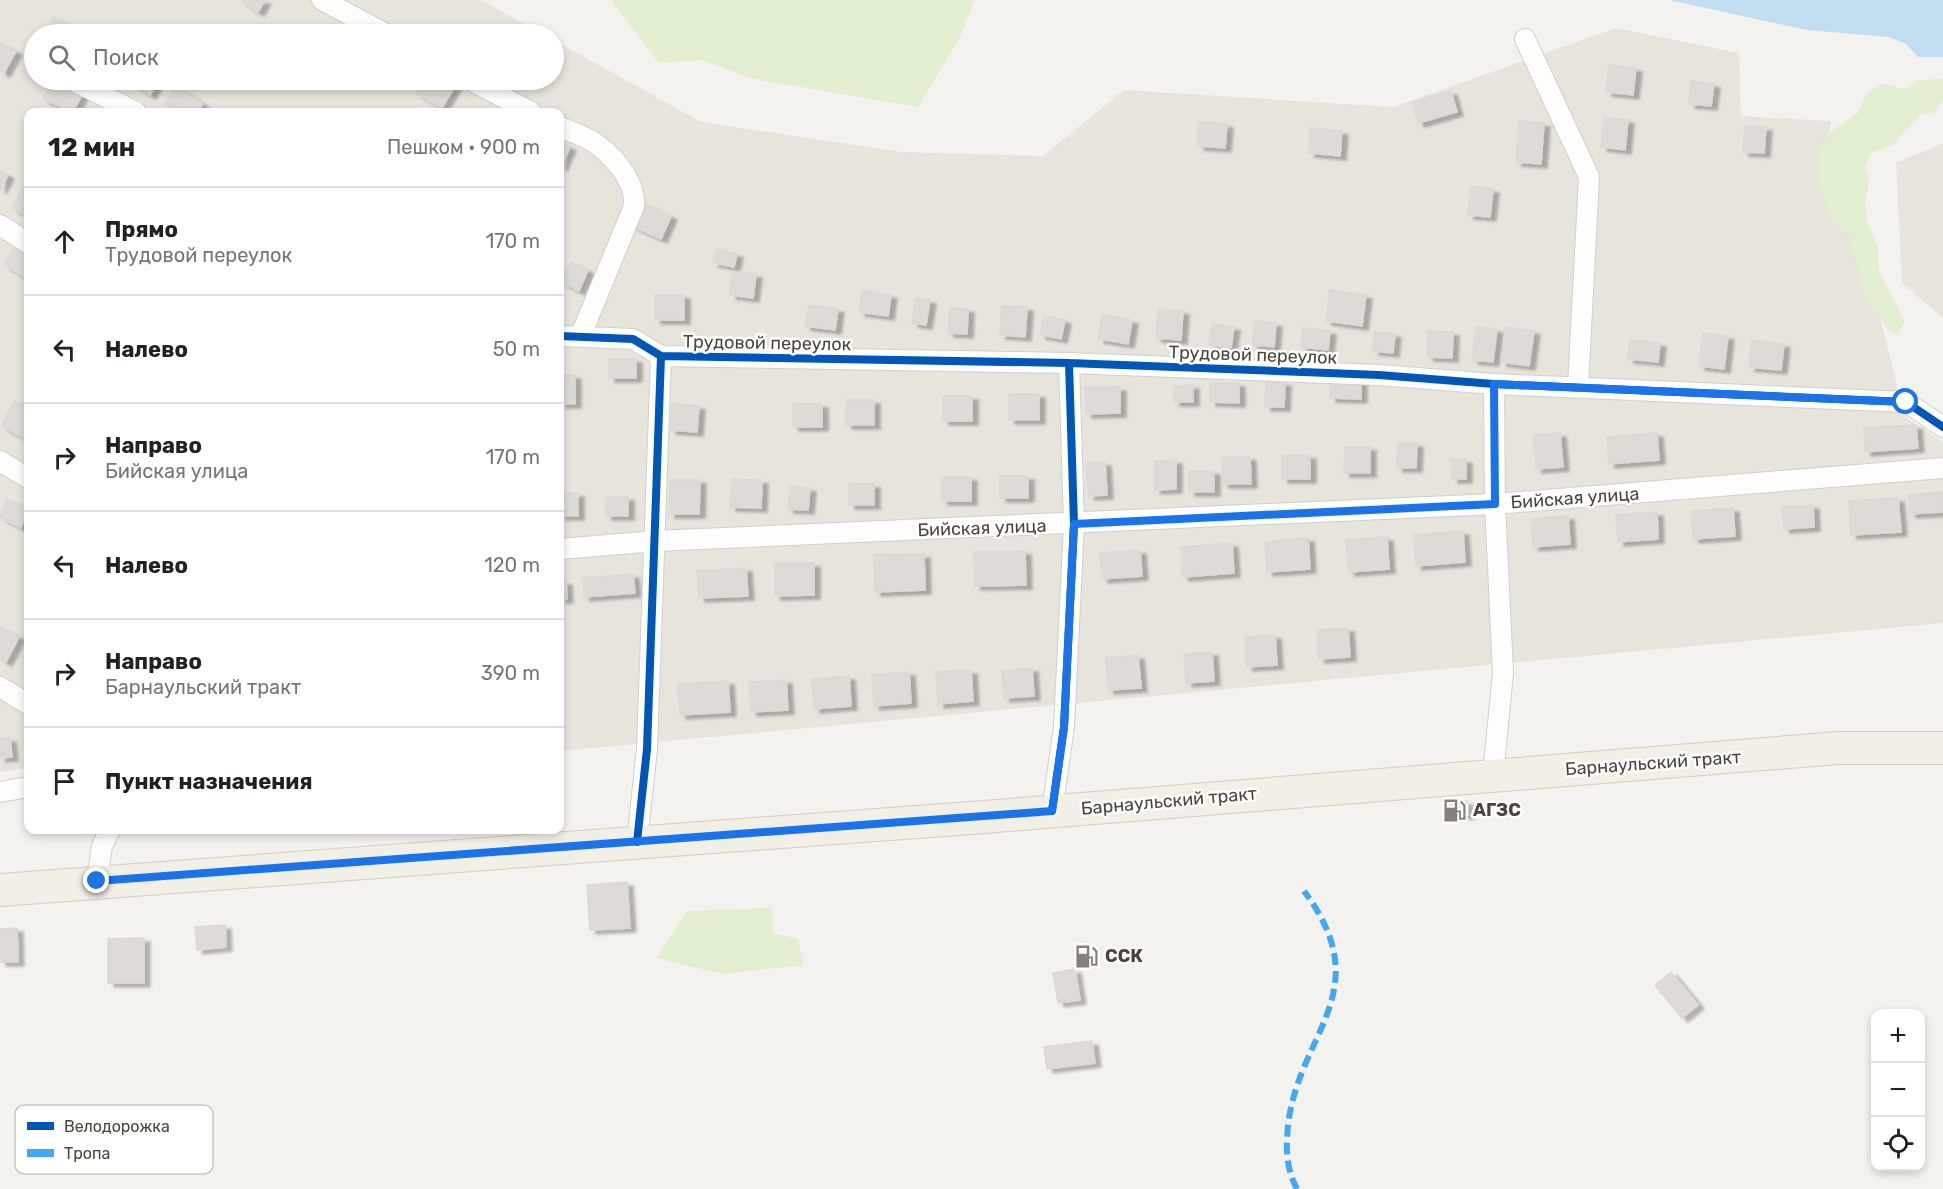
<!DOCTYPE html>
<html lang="ru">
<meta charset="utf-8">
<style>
:root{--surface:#fff;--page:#f6f6f6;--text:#202124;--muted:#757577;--line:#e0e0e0}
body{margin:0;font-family:Rubik,sans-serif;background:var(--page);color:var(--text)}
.controls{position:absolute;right:18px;bottom:18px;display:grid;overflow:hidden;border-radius:12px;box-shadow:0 3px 9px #0003}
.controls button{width:54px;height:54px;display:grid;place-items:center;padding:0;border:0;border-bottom:2px solid var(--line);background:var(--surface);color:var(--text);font:30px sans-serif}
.stop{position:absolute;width:18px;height:18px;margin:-14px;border:4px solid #1a73e8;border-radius:50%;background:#fff}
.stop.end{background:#1a73e8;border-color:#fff;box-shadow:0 2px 6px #0008}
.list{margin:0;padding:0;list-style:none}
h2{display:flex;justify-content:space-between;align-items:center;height:78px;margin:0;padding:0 24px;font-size:26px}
h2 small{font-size:20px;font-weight:400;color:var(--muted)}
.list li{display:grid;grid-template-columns:39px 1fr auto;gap:18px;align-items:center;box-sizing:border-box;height:108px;padding:0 24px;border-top:2px solid var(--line)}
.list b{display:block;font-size:22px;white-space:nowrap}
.list p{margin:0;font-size:20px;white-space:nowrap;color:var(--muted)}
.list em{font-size:20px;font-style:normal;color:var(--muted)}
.icon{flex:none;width:33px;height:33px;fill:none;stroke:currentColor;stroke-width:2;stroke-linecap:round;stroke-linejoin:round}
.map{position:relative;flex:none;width:1943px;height:1189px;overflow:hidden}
.search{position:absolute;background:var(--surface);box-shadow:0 3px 9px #0003;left:24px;top:24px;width:540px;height:66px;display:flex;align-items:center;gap:15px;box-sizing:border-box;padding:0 21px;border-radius:33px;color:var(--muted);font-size:22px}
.panel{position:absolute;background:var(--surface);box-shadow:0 3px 9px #0003;left:24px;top:108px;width:540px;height:726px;border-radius:12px}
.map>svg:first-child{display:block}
.residential{fill:#e7e4dc}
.green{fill:#e1eecf}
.water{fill:#c0ddf1}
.building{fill:#dedbd6;stroke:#dcd9d4;stroke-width:1.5;filter:url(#shadow)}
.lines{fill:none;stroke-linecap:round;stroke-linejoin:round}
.street-casing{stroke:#d2d0cb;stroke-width:22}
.primary-casing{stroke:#d6cebb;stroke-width:34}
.street{stroke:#fdfdfc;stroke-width:20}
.primary{stroke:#f2efe6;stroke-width:32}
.quiet{stroke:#3fa9f5;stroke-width:6;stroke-dasharray:12 6;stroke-linecap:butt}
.cycleway-casing{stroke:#fff;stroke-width:11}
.cycleway{stroke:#0057b8;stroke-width:8}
.route{stroke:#1a73e8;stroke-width:8}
.labels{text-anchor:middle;stroke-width:5;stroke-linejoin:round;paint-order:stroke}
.street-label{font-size:18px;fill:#4b4439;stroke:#fff}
.poi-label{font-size:18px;font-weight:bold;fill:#4b4439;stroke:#fff;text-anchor:start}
.key{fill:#fff;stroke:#c9c7c4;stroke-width:1.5}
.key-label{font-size:16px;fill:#4b4439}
</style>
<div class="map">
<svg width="1943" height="1189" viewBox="0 0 1943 1189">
<defs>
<filter id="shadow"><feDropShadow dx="6" dy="4" stdDeviation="1.5" flood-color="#0004"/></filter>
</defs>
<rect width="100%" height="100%" fill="#f4f2ee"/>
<path class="residential" d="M0 0H481L543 34H34V80H554V40L701 122 902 152 1043 156 1124 90 1393 107 1616 28 1739 53 1741 116 1831 121 1819 184 1844 202 1875 297 1905 417 1943 442V623L560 751V112H28V768L0 772Z
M1943 143V318L1902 283 1896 163Z"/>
<path class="green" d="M611 0H975L959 39 918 107 754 79 701 60 659 63Z
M1943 79V101L1934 112 1920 115 1892 146 1871 153 1865 167 1869 181 1865 205 1867 220 1878 248 1879 271 1905 322 1897 334 1889 331 1867 298 1847 234 1830 216 1817 181 1818 150 1826 135 1859 112 1864 97 1878 85 1886 84 1904 89 1918 80Z
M772 908 774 933 798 939 804 965 722 974 656 958 687 911Z"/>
<path class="water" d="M1669 0H1943V57H1918L1906 44 1889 37 1807 30Z"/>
<path class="building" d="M240 0H265L258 12Z
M54 17 82 34H43Z
M0 43 16 51 4 73 0 70Z
M1609 65 1636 68 1633 95 1606 92Z
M52 80 83 93 73 112 43 99Z
M132 80H159L150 95 130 83Z
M424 80H448L456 84 442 108 416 93Z
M1691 81 1714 84 1711 106 1689 104Z
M176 86 203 104 197 112H177L164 104Z
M1451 91 1457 112 1418 123 1412 102Z
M1604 117 1628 120 1625 150 1601 147Z
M1519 121 1544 123 1541 164 1516 162Z
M1199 122 1227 124 1225 148 1198 146Z
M1745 126 1766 127 1764 153 1743 152Z
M1311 128 1342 131 1340 156 1309 153Z
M560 142 570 147 561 167 560 166Z
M0 171 8 175 0 190Z
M1471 187 1493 189 1490 217 1468 215Z
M22 189 28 192V216L12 208Z
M643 203 671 216 661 239 632 226Z
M15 246 28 254V272L25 277 4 265Z
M716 249 737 254 734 267 713 263Z
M571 262 588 270 579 291 561 282Z
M732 272 756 274 753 298 730 295Z
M862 290 891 295 888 316 859 312Z
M1330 290 1366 295 1362 326 1326 321Z
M655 295H684V320H655Z
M916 298 930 300 926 325 912 323Z
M809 305 838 309 835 330 805 326Z
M1002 306 1027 307 1025 337 1000 335Z
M950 308 968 309 967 334 948 333Z
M1158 309 1183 311 1181 340 1156 338Z
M1102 315 1132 320 1128 344 1098 339Z
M1044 316 1065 320 1061 339 1040 335Z
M1255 321 1276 323 1274 347 1252 345Z
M1212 324 1234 327 1231 348 1209 345Z
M1476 327 1497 329 1493 362 1472 360Z
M1506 327 1534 331 1529 366 1501 362Z
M1303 328 1330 331 1328 350 1301 347Z
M1428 331 1453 332 1452 358 1428 357Z
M1375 332 1395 334 1393 353 1373 351Z
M1703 333 1728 336 1724 369 1699 366Z
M1630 340 1660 343 1658 362 1628 359Z
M1752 340 1784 344 1781 370 1749 367Z
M609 359H636V378H609Z
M560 375H575V404H560Z
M1331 378 1361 379V399L1330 398Z
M1266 382H1285L1284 407H1265Z
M1210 383H1239V403L1210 402Z
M1193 385V402H1174V386Z
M1085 387H1120V413L1086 414Z
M1009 394H1039V420H1009Z
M943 396H972V421H943Z
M846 400H874V425H846Z
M14 401 28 409V440L1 426Z
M672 404 699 406 697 432 670 430Z
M793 404H822V427H793Z
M1916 425 1918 448 1865 452 1864 428Z
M1560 433 1563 467 1536 469 1534 435Z
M1657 433 1659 460 1609 464 1607 437Z
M1398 443H1417L1416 468H1397Z
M1345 447H1370V473H1344Z
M1282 455H1310V479H1282Z
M1222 457H1250L1251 484H1223Z
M1466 459V479H1452L1451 460Z
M1176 460V489L1155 490V461Z
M1105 462 1107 495 1089 496 1086 463Z
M1189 471H1214V492H1189Z
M1000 476H1028V498H1000Z
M942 477H971V501H942Z
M732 479 762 480 761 508 730 507Z
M670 480H700L699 514H669Z
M849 484H874V505H849Z
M790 486 810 488 808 510 788 509Z
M1943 492V512L1910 514 1909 495Z
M560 493H578V516H560Z
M606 497H628V516H606Z
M1898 498 1901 532 1851 535 1849 501Z
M7 499 28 510 21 528 0 517Z
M1813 505 1814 527 1784 529 1782 507Z
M1733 508 1735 536 1693 539 1691 511Z
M1657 512 1658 539 1618 542 1616 515Z
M1568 516 1570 544 1533 547 1531 519Z
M1463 531 1465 562 1416 566 1414 535Z
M1387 537 1389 569 1349 572 1346 540Z
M1308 538 1310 569 1267 572 1265 542Z
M1232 543 1234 573 1183 577 1181 547Z
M1140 550 1142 576 1102 579 1100 553Z
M1025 551 1026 585 975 586 974 552Z
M924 554 925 590 875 592 874 555Z
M775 563H814V595L775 596Z
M746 568 748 596 699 598 697 571Z
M633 574 635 593 584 597 583 578Z
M566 581 567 599H560V582Z
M0 627 19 637 6 662 0 659Z
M1348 628 1350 657 1319 659 1317 630Z
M1275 635 1277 665 1247 667 1245 637Z
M1212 652 1214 681 1186 683 1184 654Z
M1138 655 1141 688 1108 690 1106 658Z
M1032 668 1034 696 1004 698 1002 671Z
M971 670 973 701 938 704 936 672Z
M909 672 911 703 874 706 872 675Z
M849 676 851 706 814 709 812 679Z
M786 680 788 710 751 712 749 682Z
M728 681 730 712 680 715 678 684Z
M0 738H10L12 757 0 758Z
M1444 801H1467L1468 815H1444Z
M627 882 630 928 590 930 587 885Z
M225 925 226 947 197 950 195 927Z
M17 928 18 962H0V929Z
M144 938V983H108V939Z
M1075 969 1080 1000 1058 1003 1053 973Z
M1671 972 1698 1005 1682 1018 1655 985Z
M1092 1041 1095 1063 1047 1069 1044 1047Z"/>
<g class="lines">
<defs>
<path id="street" d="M322 0 386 34
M1525 39 1589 177 1578 387
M72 80 136 112
M470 80 531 112
M560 127C572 132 588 137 599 146 617 160 636 183 634 206L581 335
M0 225 28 243
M560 336 633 339 661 356 1069 363 1379 375 1494 384 1906 402 1943 427
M0 461 28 478
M560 549 656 541 1495 504 1943 468
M0 687 28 704
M1493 775 1503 673 1495 504 1494 384
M0 792 28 787
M1052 811 1064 727 1074 524 1069 363
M637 842 647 749 661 356
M97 881 102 846 110 830"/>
<path id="primary" d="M0 890 984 817 1838 748H1943"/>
</defs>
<use href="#street" class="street-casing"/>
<use href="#primary" class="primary-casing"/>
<use href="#street" class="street"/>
<use href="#primary" class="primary"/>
<path class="quiet" d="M1297 1189C1289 1175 1286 1156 1287 1140 1290 1036 1383 997 1304 891"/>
<defs>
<path id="cycleway" d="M560 336 633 339 661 356 1069 363 1379 375 1494 384 1906 402 1943 427
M1052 811 1064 727 1074 524 1069 363
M637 842 647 749 661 356"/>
</defs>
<use href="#cycleway" class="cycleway-casing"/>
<use href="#cycleway" class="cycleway"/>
</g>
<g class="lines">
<path class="route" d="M97 881 1052 811 1064 727 1074 524 1495 504 1494 384 1906 402"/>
</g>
<defs>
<symbol id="fuel-bare" viewBox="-9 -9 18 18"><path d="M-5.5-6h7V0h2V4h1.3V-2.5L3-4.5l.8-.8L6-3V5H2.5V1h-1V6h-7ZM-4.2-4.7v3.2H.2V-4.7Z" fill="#868178" stroke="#fff" stroke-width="2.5" paint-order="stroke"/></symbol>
</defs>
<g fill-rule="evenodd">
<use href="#fuel-bare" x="1438" y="794" width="33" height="33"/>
<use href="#fuel-bare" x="1070" y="940" width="33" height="33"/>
</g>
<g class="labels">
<g class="street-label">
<text transform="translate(767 343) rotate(1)" y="6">Трудовой переулок</text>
<text transform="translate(1253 355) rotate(2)" y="6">Трудовой переулок</text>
<text transform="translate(1575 498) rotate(-4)" y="6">Бийская улица</text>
<text transform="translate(982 528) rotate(-2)" y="6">Бийская улица</text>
<text transform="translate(1653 763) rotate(-4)" y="6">Барнаульский тракт</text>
<text transform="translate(1169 801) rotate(-5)" y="6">Барнаульский тракт</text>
</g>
<g class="poi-label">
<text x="1473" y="816">АГЗС</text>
<text x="1105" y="962">ССК</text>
</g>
</g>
<rect x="15" y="1105" width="198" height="69" rx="9" class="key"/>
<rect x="27" y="1122" width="27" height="8" fill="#0057b8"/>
<rect x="27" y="1149" width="27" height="8" fill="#3fa9f5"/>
<g class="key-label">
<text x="64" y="1132">Велодорожка</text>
<text x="64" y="1159">Тропа</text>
</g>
</svg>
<div class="controls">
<button>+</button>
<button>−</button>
<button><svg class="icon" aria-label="locate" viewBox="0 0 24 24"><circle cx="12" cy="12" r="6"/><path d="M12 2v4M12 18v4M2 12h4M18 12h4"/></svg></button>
</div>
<div class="stop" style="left:1906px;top:402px"></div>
<div class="stop end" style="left:97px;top:881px"></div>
<div class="search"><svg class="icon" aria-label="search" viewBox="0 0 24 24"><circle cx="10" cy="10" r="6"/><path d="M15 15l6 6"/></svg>Поиск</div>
<section class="panel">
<h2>12 мин<small>Пешком · 900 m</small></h2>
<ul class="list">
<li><svg class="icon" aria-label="ahead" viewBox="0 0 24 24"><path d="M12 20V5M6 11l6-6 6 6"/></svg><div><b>Прямо</b><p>Трудовой переулок</p></div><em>170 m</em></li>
<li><svg class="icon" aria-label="left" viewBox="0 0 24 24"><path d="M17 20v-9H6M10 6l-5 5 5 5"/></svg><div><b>Налево</b></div><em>50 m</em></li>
<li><svg class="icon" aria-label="right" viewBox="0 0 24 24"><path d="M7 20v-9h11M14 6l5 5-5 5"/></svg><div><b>Направо</b><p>Бийская улица</p></div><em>170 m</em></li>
<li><svg class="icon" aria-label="left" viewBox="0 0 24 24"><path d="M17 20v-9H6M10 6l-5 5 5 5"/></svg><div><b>Налево</b></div><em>120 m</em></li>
<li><svg class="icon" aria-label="right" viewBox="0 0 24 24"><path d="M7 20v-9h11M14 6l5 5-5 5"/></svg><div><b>Направо</b><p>Барнаульский тракт</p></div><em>390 m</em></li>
<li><svg class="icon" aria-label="arrive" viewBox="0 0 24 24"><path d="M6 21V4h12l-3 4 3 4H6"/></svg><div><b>Пункт назначения</b></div></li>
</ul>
</section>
</div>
